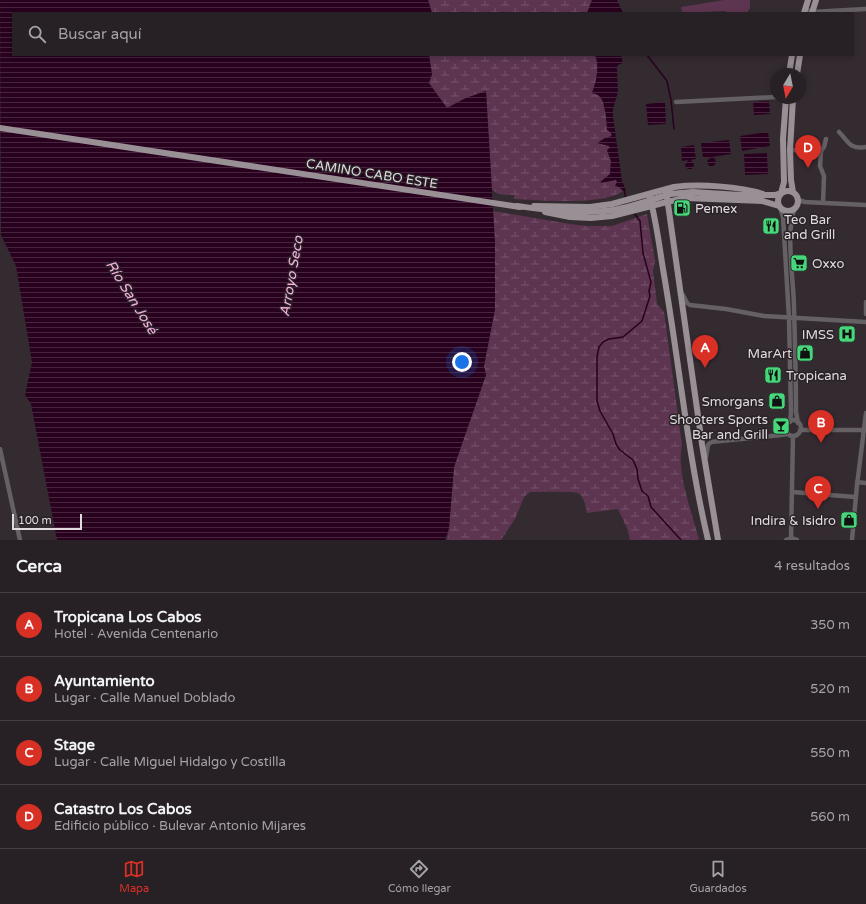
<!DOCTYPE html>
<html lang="es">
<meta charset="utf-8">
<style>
:root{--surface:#272025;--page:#2f282d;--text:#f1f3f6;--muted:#a4a3a7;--line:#433e42;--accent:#d93025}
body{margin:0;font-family:"Varela Round",sans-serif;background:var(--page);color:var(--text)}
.compass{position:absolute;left:770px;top:68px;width:36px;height:36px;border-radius:50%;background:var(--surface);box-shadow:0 2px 6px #0003;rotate:190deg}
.scale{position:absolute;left:12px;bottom:10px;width:70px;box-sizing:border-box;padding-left:4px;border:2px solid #e0dbde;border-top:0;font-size:11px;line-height:14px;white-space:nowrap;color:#e0dbde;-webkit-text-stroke:3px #2a2227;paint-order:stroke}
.you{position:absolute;left:462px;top:362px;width:14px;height:14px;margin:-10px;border:3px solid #fff;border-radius:50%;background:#1a73e8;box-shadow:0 0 0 6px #1a73e833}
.badge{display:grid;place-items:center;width:26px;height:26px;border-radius:50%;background:var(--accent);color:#fff;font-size:13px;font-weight:700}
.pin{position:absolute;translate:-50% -33px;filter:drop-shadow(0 1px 2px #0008)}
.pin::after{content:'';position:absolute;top:21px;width:14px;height:12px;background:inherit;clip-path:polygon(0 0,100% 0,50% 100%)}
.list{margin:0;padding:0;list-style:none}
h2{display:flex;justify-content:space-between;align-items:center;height:52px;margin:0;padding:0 16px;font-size:17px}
h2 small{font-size:13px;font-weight:400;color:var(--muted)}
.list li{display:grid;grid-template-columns:26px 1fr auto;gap:12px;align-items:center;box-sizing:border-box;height:64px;padding:0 16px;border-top:1px solid var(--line)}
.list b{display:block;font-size:15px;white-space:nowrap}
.list p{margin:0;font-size:13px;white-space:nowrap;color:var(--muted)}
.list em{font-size:13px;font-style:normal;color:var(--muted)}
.icon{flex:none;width:22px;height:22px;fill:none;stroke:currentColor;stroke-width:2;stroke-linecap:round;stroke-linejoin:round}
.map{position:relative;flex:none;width:866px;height:540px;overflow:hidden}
.search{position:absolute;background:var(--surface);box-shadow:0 2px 6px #0003;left:12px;right:12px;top:12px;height:44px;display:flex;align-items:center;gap:10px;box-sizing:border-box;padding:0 14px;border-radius:0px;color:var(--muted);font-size:15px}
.sheet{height:308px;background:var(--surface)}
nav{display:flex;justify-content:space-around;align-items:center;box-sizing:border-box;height:56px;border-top:1px solid var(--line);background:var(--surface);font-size:11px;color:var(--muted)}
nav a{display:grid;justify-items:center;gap:2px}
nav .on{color:var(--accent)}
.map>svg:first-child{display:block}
.wetland{fill:url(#wetland-marsh)}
.pitch{fill:#5d3551}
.water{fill:url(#water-rules)}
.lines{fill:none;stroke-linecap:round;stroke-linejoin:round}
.stream{stroke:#28011f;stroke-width:1.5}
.minor{stroke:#646063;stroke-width:4.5}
.major{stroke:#999096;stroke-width:6}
.major-bridge{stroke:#999096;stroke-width:6}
.labels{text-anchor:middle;stroke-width:3;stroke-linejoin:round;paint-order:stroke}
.street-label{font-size:13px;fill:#e0dbde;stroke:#2a2227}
.poi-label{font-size:13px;fill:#e0dbde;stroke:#2a2227;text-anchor:end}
.water-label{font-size:14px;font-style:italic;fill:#faafe3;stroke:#2a2227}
</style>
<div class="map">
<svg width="866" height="540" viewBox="0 0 866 540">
<defs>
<pattern id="wetland-marsh" width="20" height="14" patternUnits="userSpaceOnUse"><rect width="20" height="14" fill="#5d3551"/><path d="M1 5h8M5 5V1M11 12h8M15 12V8" fill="none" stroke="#74526a"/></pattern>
<pattern id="water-rules" width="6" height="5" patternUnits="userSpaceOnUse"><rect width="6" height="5" fill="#28011f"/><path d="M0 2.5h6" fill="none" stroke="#47253f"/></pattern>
</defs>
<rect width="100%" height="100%" fill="#342b31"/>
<path class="wetland" d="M428 0H592L587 13H432Z
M429 55H595C600 66 596 82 593 93 596 94 599 95 601 98 605 104 607 123 607 130L611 132 612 135 598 143 609 146 610 147 607 150 611 161 610 174 600 183 616 180 623 191C602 206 539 200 514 199V195C505 195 498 196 492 189L486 91 466 98 447 108 428 83 432 74Z
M493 211 570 224 586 226H612L647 214 655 261 653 271 657 304 664 312 682 445C676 472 692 512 699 540H630L627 528 618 509 587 513C586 507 584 496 578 493 575 491 537 492 530 492L524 497 515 519 501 540H447L449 528 454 467 486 375 484 366 495 309V243Z"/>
<path class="pitch" d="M724 0H750V8L747 13H727L725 11 682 13 681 7Z"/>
<path class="water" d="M0 0H428L432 13H13V55H429L432 74 429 83 447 108 466 98 486 91 495 243V309L484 366 486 375 454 467 449 528 445 540H57L31 404 25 395 32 362 16 266 1 235Z
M592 0H617L623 13H587Z
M595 55H621L623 63 618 65 617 68 618 92 613 109V116L622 181 626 190 623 191 619 187 615 186 617 182 616 180 599 183 610 174 611 161 607 150 610 148 609 146 597 143 605 138H609L612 135 610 132 607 130C607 123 605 104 601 98 599 95 596 94 592 93 596 82 600 66 595 55Z
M769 101 770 114 754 115 753 102Z
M665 102 666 124 648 125 646 104Z
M768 132 770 146 742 151 740 136Z
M729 140 731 154 712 157 715 159 716 163 713 166H709L707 161 711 157 703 158 701 143Z
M694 145 696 159 690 160 693 162 694 165 692 169H689L686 168 685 165 688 160 682 161 681 147Z
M767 153 768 174 745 175 744 154Z"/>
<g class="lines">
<path class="stream" d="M647 55 667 81 671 100 674 129
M624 189 626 199
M634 213 640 221 643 253 651 282 649 291 650 296 642 321 623 337 609 339 603 342 599 347 597 357V401L600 411 613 434 616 444 620 450 633 460 637 469 638 479 642 491 648 496 651 507 681 540"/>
<path class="minor" d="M805 9 812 12 866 9
M676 102 776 97
M839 132C849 142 850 150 866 147
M790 150 821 151
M798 200 805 202 866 205
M823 203 824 176 820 166 821 151 824 147 826 139
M780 207 783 217 789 318 791 413 790 422
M795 208C785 229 794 283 794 308 795 343 796 378 796 412L798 423
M683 295 687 303 690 305 726 309 764 316 866 322
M866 302V314
M785 428a8 8 0 1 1 16 0a8 8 0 1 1-16 0Z
M800 430H866
M0 449 20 540
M706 457 708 445 711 442 781 435 787 434
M857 482 866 483
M792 492 855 497
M791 538 793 436
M786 540 791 538 797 540
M852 540 857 485 866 413"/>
<path class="major" d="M804 13 808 0
M812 13 816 0
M789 74 792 55
M797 74 800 55
M793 98 790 150 791 180 793 192
M0 128 520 207
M666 190 702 444 718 540
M778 201a10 10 0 1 1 20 0a10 10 0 1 1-20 0Z
M781 193 784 182 783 139 786 98
M649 194C656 219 659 244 663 269 679 360 687 451 708 540
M670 194 693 192 740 195H775L781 193
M759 200 779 206
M534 206 590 207 612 204 674 187C698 184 740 186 763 194
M545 212 570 217 591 218 612 216 667 202 686 198 763 201"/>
<path class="major-bridge" d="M517 206C549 210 581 215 613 210 632 207 651 200 670 194"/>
</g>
<defs>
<symbol id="fuel-square" viewBox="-11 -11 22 22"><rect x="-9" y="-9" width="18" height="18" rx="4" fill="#45d77a" stroke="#2a2227"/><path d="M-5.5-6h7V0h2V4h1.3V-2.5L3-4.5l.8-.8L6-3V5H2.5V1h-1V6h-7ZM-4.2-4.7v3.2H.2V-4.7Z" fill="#111"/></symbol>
<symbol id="restaurant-square" viewBox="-11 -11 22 22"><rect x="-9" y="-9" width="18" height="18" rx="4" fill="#45d77a" stroke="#2a2227"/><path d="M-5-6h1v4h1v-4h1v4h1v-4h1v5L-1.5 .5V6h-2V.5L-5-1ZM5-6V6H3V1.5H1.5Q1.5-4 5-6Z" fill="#111"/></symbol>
<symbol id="supermarket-square" viewBox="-11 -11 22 22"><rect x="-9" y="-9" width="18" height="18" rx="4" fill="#45d77a" stroke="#2a2227"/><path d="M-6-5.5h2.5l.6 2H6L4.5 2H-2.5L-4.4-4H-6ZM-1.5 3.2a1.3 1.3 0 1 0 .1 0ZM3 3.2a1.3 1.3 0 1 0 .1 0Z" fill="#111"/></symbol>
<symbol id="hospital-square" viewBox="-11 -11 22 22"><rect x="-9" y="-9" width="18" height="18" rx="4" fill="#45d77a" stroke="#2a2227"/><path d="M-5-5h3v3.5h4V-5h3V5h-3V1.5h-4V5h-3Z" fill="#111"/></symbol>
<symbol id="shop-square" viewBox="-11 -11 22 22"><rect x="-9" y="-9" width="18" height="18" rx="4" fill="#45d77a" stroke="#2a2227"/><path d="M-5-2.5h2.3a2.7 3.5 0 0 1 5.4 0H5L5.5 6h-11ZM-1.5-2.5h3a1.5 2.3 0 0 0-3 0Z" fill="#111"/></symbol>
<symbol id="bar-square" viewBox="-11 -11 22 22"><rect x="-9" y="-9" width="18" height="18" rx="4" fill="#45d77a" stroke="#2a2227"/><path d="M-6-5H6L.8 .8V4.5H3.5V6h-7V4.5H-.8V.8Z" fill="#111"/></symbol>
</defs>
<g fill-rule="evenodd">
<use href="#fuel-square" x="672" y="198" width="20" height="20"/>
<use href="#restaurant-square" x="761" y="216" width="20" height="20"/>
<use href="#supermarket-square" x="789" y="253" width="20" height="20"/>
<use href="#hospital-square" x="837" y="324" width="20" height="20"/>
<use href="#shop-square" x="795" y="343" width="20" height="20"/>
<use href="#restaurant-square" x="763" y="365" width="20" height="20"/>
<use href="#shop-square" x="767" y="391" width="20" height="20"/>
<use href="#bar-square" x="771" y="416" width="20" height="20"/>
<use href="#shop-square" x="839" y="510" width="20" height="20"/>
</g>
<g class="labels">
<g class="street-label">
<text transform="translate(372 173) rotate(9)" y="5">CAMINO CABO ESTE</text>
</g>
<g class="poi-label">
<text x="695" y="213" text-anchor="start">Pemex</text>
<text x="784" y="224" text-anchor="start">Teo Bar<tspan x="784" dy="15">and Grill</tspan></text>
<text x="812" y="268" text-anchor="start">Oxxo</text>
<text x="834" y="339">IMSS</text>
<text x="792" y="358">MarArt</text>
<text x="786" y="380" text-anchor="start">Tropicana</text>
<text x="764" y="406">Smorgans</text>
<text x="768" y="424">Shooters Sports<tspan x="768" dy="15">Bar and Grill</tspan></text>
<text x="836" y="525">Indira &amp; Isidro</text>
</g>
<g class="water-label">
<text transform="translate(291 276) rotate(-80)" y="5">Arroyo Seco</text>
<text transform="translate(132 297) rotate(58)" y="5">Río San José</text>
</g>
</g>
</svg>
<svg class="compass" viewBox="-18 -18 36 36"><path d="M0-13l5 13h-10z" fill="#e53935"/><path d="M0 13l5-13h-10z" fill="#a4a3a7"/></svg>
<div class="scale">100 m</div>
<div class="you"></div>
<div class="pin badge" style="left:705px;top:368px">A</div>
<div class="pin badge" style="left:821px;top:443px">B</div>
<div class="pin badge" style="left:818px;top:509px">C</div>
<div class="pin badge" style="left:808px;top:168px">D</div>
<div class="search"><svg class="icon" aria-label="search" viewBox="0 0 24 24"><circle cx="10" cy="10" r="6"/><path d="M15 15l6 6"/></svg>Buscar aquí</div>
</div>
<section class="sheet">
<h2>Cerca<small>4 resultados</small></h2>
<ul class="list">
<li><span class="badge">A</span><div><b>Tropicana Los Cabos</b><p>Hotel · Avenida Centenario</p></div><em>350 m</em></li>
<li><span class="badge">B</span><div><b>Ayuntamiento</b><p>Lugar · Calle Manuel Doblado</p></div><em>520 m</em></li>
<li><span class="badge">C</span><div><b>Stage</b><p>Lugar · Calle Miguel Hidalgo y Costilla</p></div><em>550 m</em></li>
<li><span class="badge">D</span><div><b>Catastro Los Cabos</b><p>Edificio público · Bulevar Antonio Mijares</p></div><em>560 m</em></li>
</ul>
</section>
<nav>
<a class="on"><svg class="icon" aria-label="map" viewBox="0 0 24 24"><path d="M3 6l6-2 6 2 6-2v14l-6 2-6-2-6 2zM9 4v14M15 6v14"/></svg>Mapa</a>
<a><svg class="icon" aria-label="directions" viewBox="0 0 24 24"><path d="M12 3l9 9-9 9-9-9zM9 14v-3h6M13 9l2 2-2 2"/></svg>Cómo llegar</a>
<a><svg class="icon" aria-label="saved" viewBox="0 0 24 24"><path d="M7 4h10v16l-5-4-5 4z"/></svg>Guardados</a>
</nav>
